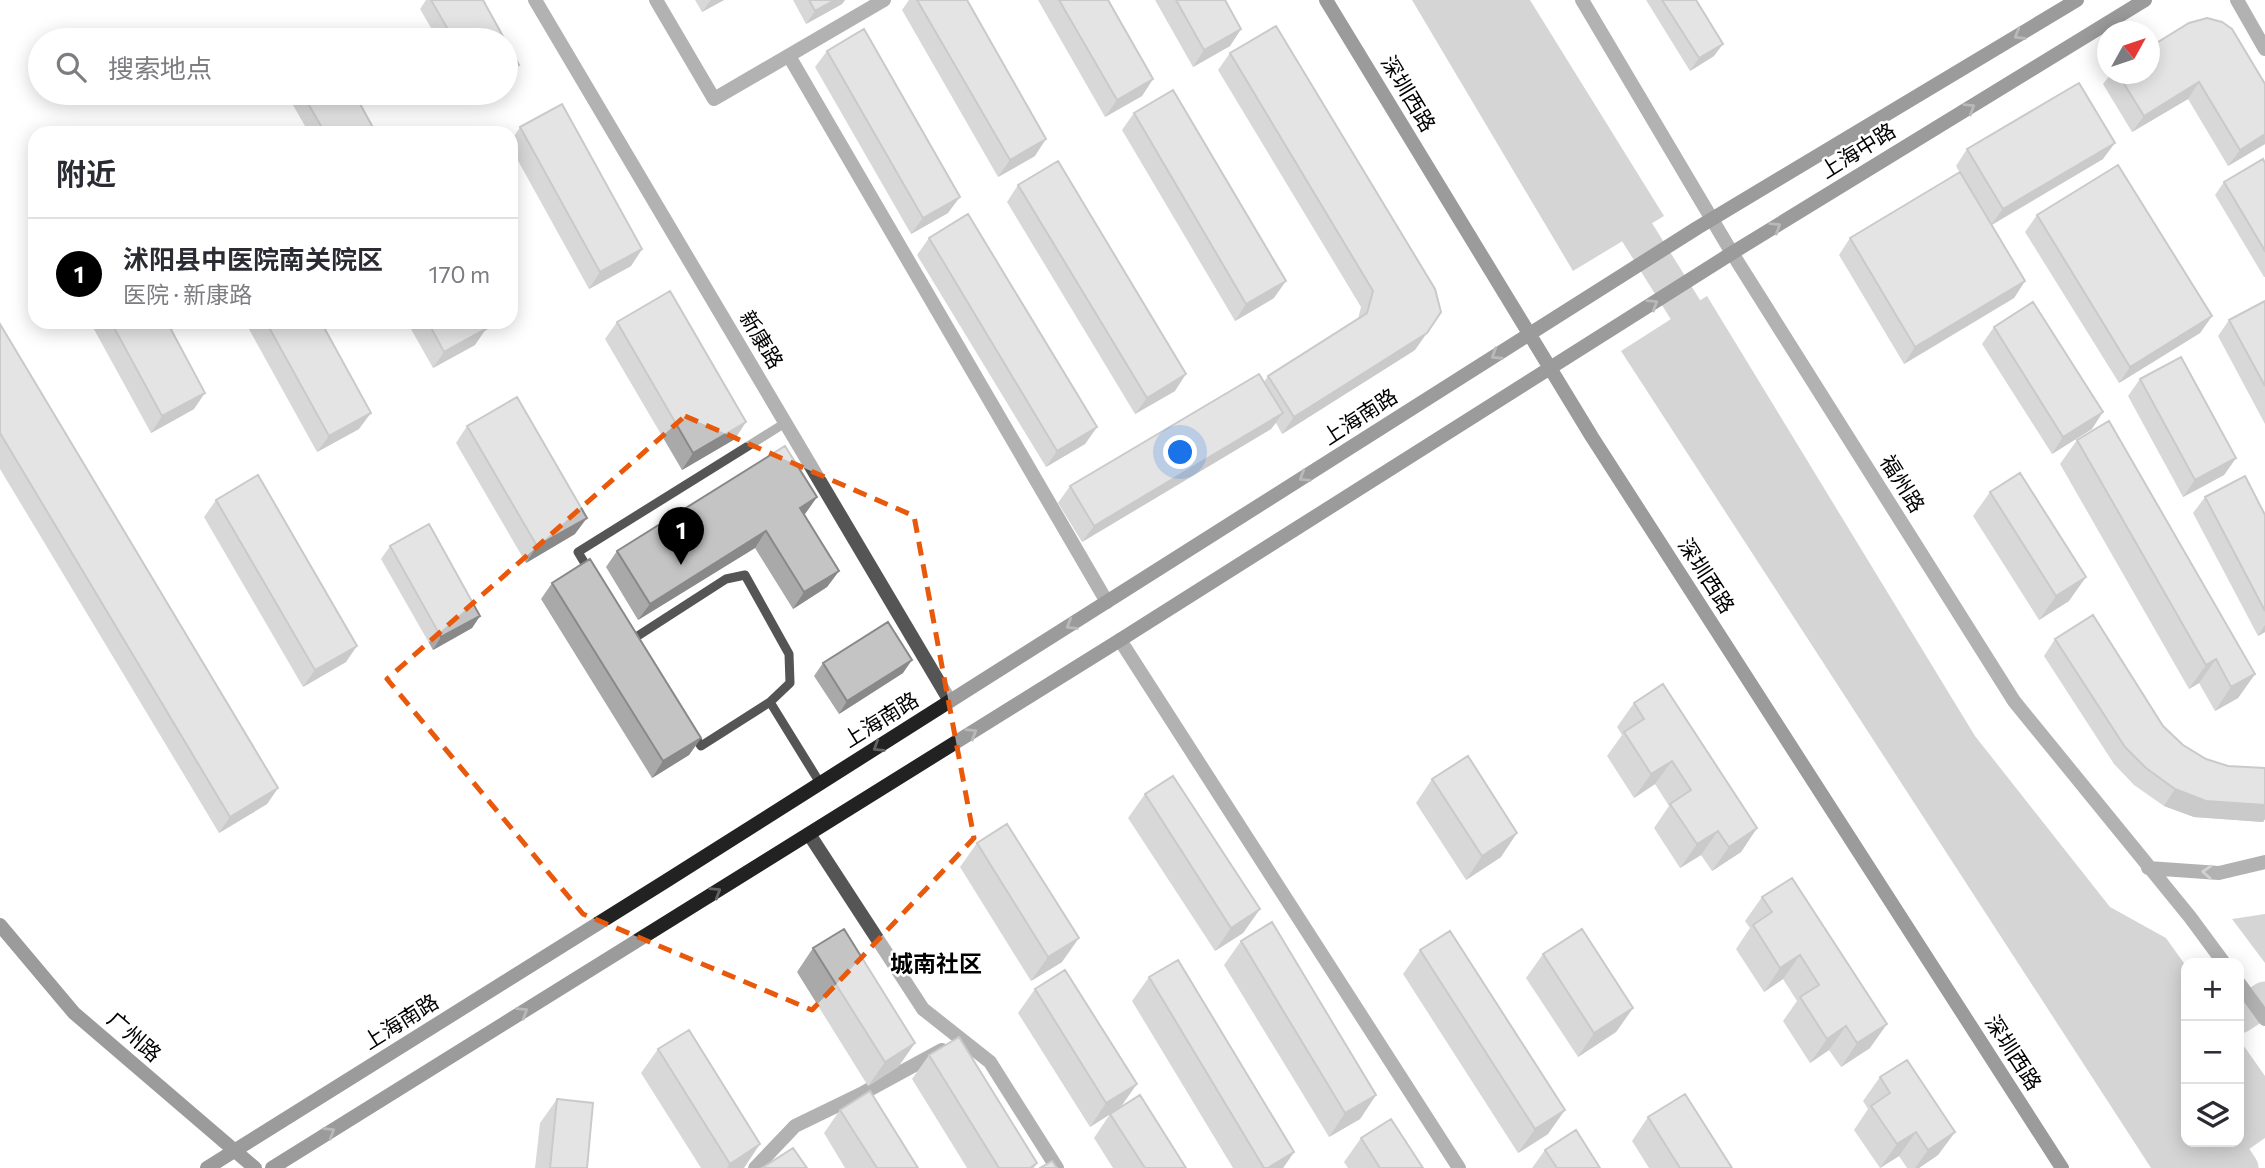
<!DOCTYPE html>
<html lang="zh">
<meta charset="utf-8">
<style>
:root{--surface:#fff;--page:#f2f2f3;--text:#2b2b33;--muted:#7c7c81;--line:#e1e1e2;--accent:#000}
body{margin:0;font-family:Commissioner,"Noto Sans SC",sans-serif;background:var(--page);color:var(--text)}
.controls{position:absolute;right:21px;bottom:21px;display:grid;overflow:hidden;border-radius:14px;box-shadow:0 4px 18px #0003}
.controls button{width:63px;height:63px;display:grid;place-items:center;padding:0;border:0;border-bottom:2px solid var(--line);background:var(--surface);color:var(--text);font:35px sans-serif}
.compass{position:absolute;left:2097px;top:21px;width:63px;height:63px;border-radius:50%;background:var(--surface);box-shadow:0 4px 18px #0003;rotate:50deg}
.you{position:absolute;left:1181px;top:453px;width:24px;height:24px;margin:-18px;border:5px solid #fff;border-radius:50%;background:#1a73e8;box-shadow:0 0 0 10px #1a73e833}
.badge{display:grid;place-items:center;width:46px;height:46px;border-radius:50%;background:var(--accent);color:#fff;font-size:23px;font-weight:700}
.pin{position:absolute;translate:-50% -58px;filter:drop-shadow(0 2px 4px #0008)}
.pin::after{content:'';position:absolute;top:37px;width:24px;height:21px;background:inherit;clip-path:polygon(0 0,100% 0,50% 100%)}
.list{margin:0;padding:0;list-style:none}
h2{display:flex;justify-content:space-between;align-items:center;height:91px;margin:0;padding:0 28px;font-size:30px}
h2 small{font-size:23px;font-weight:400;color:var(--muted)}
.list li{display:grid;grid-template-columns:46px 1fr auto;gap:21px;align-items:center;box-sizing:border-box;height:112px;padding:0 28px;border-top:2px solid var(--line)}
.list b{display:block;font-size:26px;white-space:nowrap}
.list p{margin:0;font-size:23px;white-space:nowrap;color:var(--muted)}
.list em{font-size:23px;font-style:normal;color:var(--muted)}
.icon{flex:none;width:38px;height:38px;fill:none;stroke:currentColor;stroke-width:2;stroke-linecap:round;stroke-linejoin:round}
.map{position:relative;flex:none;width:2265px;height:1168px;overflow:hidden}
.search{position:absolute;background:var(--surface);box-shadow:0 4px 18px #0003;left:28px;top:28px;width:490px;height:77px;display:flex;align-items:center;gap:18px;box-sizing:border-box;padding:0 24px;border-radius:38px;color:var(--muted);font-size:26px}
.panel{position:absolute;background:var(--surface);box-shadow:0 4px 18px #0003;left:28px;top:126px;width:490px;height:203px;border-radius:21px}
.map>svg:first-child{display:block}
.water{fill:#a3a3a3}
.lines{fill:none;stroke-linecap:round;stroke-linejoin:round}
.river{stroke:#a3a3a3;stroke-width:35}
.lane{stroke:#555;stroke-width:9}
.street{stroke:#555;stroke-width:14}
.secondary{stroke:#222;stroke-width:14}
.wall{fill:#a9a9a9}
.shaded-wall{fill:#898989}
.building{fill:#c4c4c4;stroke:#898989;stroke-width:2}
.oneway{stroke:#646464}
.oneway2{stroke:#999}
.marked{fill:none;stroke:#e8590c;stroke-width:5;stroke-dasharray:14 9;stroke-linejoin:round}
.labels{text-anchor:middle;stroke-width:5;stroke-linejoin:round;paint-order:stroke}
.street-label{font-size:21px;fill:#000;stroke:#fff}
.neighbourhood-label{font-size:23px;font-weight:bold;fill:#000;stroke:#fff}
</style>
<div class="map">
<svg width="2265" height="1168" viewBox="0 0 2265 1168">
<rect width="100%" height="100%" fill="#fff"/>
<path class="water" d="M1412 0H1530L1664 216 1573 271Z
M1707 296 1975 736 2110 907 2166 938 2186 966V1142H2239V1039L2265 1076V1138L2222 1168H2151L1621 351Z
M2265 914V963L2232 919Z"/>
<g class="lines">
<path class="river" d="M1612 192 1710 349
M2239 1016 2265 999
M2224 1142 2241 1168"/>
<path class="lane" d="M590 572 578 552 785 423
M633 639 726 579 745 575 789 654 790 683 770 702
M693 734 701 746 770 702 820 783"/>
<path class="street" d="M535 0 950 701
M656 0 714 99 884 0
M1582 0 1732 253 2014 701 2190 917 2224 963
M2237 0 2265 49
M789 56 1107 602
M1120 640 1459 1168
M809 834 923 1009 990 1062 1057 1168
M2148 868 2219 873 2265 862
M2239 983 2265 1019
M755 1168 795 1126 863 1093 942 1050"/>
<path class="secondary" d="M1326 0 1592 437 2062 1168
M0 925 74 1013 255 1168
M207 1168 666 881 1697 228 2077 0
M272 1168 1120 640 1732 253 2145 0"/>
</g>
<path class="wall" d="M426 0H483L505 40H438L420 9Z
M695 0H724L702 12Z
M793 0H845L842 4 806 24Z
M909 0H967L1035 156 998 177 902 10Z
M1038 0H1108L1153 79 1142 96 1105 117Z
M1155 0H1225L1241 29 1230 46 1193 67Z
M1646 0H1696L1714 56 1690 71Z
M827 51 948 213 911 234 815 67Z
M1230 53 1415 350 1282 434 1276 423 1271 429 1082 542 1058 503 1070 486 1264 382 1268 376 1358 319 1361 307 1218 70Z
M2111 74H2150L2265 84V144L2228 166 2188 99 2132 132 2103 84Z
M286 93H354L376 133H309Z
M467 93H484L471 100Z
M1134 113 1274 298 1235 321 1122 130Z
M520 127 642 249 631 266 589 289 511 148V141Z
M1967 149 2103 159 1992 225 2025 281 2014 298 1904 364 1839 255 1850 238 1960 173 1956 166Z
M2265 163V277H2264L2215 195 2224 182Z
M1018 185 1175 391 1135 414 1007 202Z
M2037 215 2212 316 2200 333 2119 383 2025 232Z
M929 238 1097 427 1085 444 1046 467 917 255Z
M2265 301V424L2218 336 2229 320Z
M90 322H167L194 409 151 433Z
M245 322H321L359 429 317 452Z
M407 322H483L475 345 433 368Z
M617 322 735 439 682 470 605 339Z
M0 324 278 788 267 804 219 833 0 469Z
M1994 327 2092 429 2052 454 1982 344Z
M2140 379 2236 458 2224 475 2183 497 2128 396Z
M467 426 575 534 526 563 456 443Z
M2077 440 2255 674 2238 698 2215 711 2199 683 2189 689 2060 464Z
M1990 492 2069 601 2039 620 1973 516Z
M817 497 804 515 839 571 827 587 793 609 755 548 638 620 606 567 617 551Z
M2205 497 2265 515V632L2258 636 2193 513Z
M216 500 346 662 303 687 204 517Z
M390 546 480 616 472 628 433 650 381 559Z
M552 583 701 738 689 755 652 778 541 599Z
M2055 639 2163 726 2183 745 2206 759 2228 766 2265 768V819L2263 822 2194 817 2164 806 2134 785 2114 764 2044 656Z
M823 663 903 673 839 714 814 676Z
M1634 703 1757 828 1741 852 1712 871 1701 855 1680 868 1654 828 1669 806 1655 784 1634 798 1607 756 1622 735 1617 727Z
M1432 779 1501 857 1466 880 1416 803Z
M1145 794 1260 909 1243 933 1215 951 1128 818Z
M977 843 1062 962 1031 981 960 867Z
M1762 897 1870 1048 1841 1067 1829 1050 1810 1063 1783 1021 1797 1001 1783 979 1764 992 1736 949 1750 928 1745 921Z
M1241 941 1376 1095 1360 1119 1329 1137 1224 965Z
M813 948 915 1043 898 1067 868 1086 797 972Z
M1420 950 1548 1134 1518 1153 1403 974Z
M1543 954 1633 1008 1616 1032 1578 1057 1526 978Z
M1149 977 1294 1152 1283 1168H1233L1132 1001Z
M1035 989 1120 1108 1186 1168H1113L1094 1138 1110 1114 1090 1127 1018 1013Z
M658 1049 744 1168H701L641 1073Z
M929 1055 1037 1163 1034 1168H967L912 1079Z
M1880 1077 1955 1132 1938 1155 1919 1168H1907L1899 1156 1880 1168 1854 1130 1868 1109 1863 1101Z
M557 1099 587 1168H535L540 1123Z
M840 1110 918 1168H845L824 1133Z
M1648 1117 1732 1168H1649L1632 1141Z
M1361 1138 1423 1168H1348L1344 1162Z
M1545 1150 1600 1168H1532Z"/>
<path class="shaded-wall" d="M711 0H724L702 12Z
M835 0H845L842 4 806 24 815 11Z
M1241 29 1230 46 1193 67 1204 50Z
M1723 44 1714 56 1690 71 1699 58Z
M519 65 510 78 506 81V73Z
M1153 79 1142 96 1105 117 1117 100Z
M2199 82 2188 99 2132 132 2144 116Z
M476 93H484L471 100Z
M2265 134V144L2228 166 2240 150Z
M1046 139 1035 156 998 177 1010 160Z
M2115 143 2103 159 1991 225 2003 209Z
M960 197 948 213 911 234 923 218Z
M642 249 631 266 589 289 600 272Z
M1286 281 1274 298 1235 321 1246 304Z
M2025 281 2014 298 1904 364 1915 347Z
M2212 316 2200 333 2119 383 2130 367Z
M486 329 475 345 433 368 444 352Z
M1427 333 1415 350 1282 434 1294 417Z
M1186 374 1175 391 1135 414 1147 398Z
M205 393 194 409 151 433 162 416Z
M2103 412 2092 429 2052 454 2063 437Z
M371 413 359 429 317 452 329 436Z
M1283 413 1271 429 1082 542 1094 526Z
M746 422 735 439 682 470 693 453Z
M1097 427 1085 444 1046 467 1057 451Z
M2236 458 2224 475 2183 497 2195 480Z
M817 497 805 514 788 524 800 508Z
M587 518 575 534 526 563 537 546Z
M766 531 755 548 638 620 650 604Z
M839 571 827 587 793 609 804 592Z
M2086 577 2069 601 2039 620 2056 596Z
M480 616 472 628 433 650 441 637Z
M2265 625V632L2258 636Z
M357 646 346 662 303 687 315 670Z
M2216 659 2199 683 2189 689 2206 665Z
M912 660 903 673 839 714 847 701Z
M2255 674 2238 698 2215 711 2231 687Z
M701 738 689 755 652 778 663 761Z
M1672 761 1655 784 1634 798 1651 774Z
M278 788 267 804 219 833 230 817Z
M2175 789 2265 805V819L2263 822 2194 817 2164 806Z
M1757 828 1741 852 1712 871 1729 847Z
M1718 831 1701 855 1680 868 1697 844Z
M1517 833 1501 857 1466 880 1482 856Z
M1260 909 1243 933 1215 951 1231 928Z
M1079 938 1062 962 1031 981 1048 957Z
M1800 955 1783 979 1764 992 1780 968Z
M1633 1008 1616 1032 1578 1057 1594 1033Z
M1887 1024 1870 1048 1841 1067 1857 1043Z
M1846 1026 1829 1050 1810 1063 1827 1039Z
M915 1043 898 1067 868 1086 885 1062Z
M1137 1084 1120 1108 1090 1127 1106 1103Z
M1376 1095 1360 1119 1329 1137 1345 1113Z
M1565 1110 1548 1134 1518 1153 1535 1129Z
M1916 1132 1899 1156 1880 1168 1897 1144Z
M1955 1132 1938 1155 1919 1168H1915L1928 1150Z
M760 1144 744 1168H727L730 1164Z
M1294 1152 1283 1168H1268Z"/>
<path class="building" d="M431 0H483L505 40H454Z
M809 0H835L815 11Z
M917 0H967L1046 139 1010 160Z
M1059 0H1108L1153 79 1117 100Z
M1176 0H1225L1241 29 1204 50Z
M1662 0H1696L1723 44 1699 58Z
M2207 18 2222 22 2232 29 2265 84V134L2240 150 2199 82 2144 116 2118 74H2150V47L2189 23Z
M1276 26 1435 289 1441 312 1427 333 1294 417 1268 376 1367 313 1373 291 1230 53Z
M864 29 960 197 923 218 827 51Z
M506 41 519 65 506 73Z
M2079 83 2115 143 2003 209 1967 149Z
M1173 90 1286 281 1246 304 1134 113Z
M302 93H354L376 133H325Z
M562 104 642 249 600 272 520 127Z
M2263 159 2265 163V251L2224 182Z
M1058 161 1186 374 1147 398 1018 185Z
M2118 165 2212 316 2130 367 2037 215Z
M1960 172 2025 281 1915 347 1850 238Z
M968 214 1097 427 1057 451 929 238Z
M670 291 746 422 693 453 617 322Z
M2265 301V386L2229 320Z
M2033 302 2103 412 2063 437 1994 327Z
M111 322H167L205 393 162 416Z
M266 322H321L371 413 329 436Z
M428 322H483L486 329 444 352Z
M0 324 278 788 230 817 0 433Z
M2181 357 2236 458 2195 480 2140 379Z
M1259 374 1283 413 1094 526 1070 486Z
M517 397 587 518 537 546 467 426Z
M2109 421 2255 674 2231 687 2216 659 2206 665 2077 440Z
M785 446 817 497 800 508 839 571 804 592 766 531 650 604 617 551Z
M2020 473 2086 577 2056 596 1990 492Z
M258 475 357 646 315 670 216 500Z
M2245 476 2265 515V611L2205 497Z
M429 524 480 616 441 637 390 546Z
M590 559 701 738 663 761 552 583Z
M2093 615 2163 726 2183 745 2206 759 2228 766 2265 768V805L2206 801 2175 789 2146 768 2125 747 2055 639Z
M888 622 912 660 847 701 823 663Z
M1663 684 1757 828 1729 847 1718 831 1697 844 1670 804 1691 790 1672 761 1651 774 1624 732 1644 719 1634 703Z
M1468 756 1517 833 1482 856 1432 779Z
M1173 776 1260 909 1231 928 1145 794Z
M1007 824 1079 938 1048 957 977 843Z
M1792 878 1887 1024 1857 1043 1846 1026 1827 1039 1800 997 1819 985 1800 955 1780 968 1753 925 1772 912 1762 897Z
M1272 922 1376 1095 1345 1113 1241 941Z
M844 929 915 1043 885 1062 813 948Z
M1582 929 1633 1008 1594 1033 1543 954Z
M1450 931 1565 1110 1535 1129 1420 950Z
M1178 960 1294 1152 1268 1168H1264L1149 977Z
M1065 970 1137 1084 1106 1103 1035 989Z
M689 1030 760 1144 730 1164 658 1049Z
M959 1037 1037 1163 1030 1168H999L929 1055Z
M1907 1060 1955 1132 1928 1150 1916 1132 1897 1144 1871 1106 1890 1093 1880 1077Z
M870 1091 918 1168H877L840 1110Z
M1685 1094 1732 1168H1680L1648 1117Z
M1140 1095 1186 1168H1145L1110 1114Z
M557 1099 593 1103 587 1168H550Z
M1391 1119 1423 1168H1380L1361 1138Z
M1576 1130 1600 1168H1557L1545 1150Z
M793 1148 807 1168H762Z
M1052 1161 1057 1168H1040Z"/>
<defs><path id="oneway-chevron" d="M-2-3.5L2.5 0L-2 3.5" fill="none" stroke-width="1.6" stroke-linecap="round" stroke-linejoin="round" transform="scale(1.75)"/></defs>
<g class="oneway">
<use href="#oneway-chevron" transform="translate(2019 35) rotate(149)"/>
<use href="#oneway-chevron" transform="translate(1970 108) rotate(-32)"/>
<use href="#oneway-chevron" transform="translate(1776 227) rotate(-32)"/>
<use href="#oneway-chevron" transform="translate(1653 304) rotate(-32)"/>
<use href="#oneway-chevron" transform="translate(1496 355) rotate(147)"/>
<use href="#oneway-chevron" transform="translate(1304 477) rotate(148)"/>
<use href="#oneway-chevron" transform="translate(1071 625) rotate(148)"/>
<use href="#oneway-chevron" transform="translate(972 733) rotate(-32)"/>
<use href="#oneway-chevron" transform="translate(878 747) rotate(148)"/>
<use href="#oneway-chevron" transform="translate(716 892) rotate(-32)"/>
<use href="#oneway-chevron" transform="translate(523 1012) rotate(-32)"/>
<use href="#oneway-chevron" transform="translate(330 1132) rotate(-32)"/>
</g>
<use class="oneway2" href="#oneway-chevron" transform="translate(2207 872) rotate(-177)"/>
<path d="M0 0H2265V1168H0ZM685 416 914 516 974 838 812 1010 583 914 387 679Z" fill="#fff" fill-opacity=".55" fill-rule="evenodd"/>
<path class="marked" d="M685 416 914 516 974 838 812 1010 583 914 387 679Z"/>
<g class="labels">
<g class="street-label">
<text transform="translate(1408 94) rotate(59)" y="7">深圳西路</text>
<text transform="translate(1858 151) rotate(-32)" y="7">上海中路</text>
<text transform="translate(761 340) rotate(59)" y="7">新康路</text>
<text transform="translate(1360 417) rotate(-33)" y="7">上海南路</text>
<text transform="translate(1902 484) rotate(58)" y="7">福州路</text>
<text transform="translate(1706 576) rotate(57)" y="7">深圳西路</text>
<text transform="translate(881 720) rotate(-32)" y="7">上海南路</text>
<text transform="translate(401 1022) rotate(-32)" y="7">上海南路</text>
<text transform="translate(134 1037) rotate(41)" y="7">广州路</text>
<text transform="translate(2013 1053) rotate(57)" y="7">深圳西路</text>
</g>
<g class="neighbourhood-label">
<text x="936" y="972">城南社区</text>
</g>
</g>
</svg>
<div class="controls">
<button>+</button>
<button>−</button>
<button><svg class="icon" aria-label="layers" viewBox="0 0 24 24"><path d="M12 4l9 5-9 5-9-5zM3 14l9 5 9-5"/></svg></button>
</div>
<svg class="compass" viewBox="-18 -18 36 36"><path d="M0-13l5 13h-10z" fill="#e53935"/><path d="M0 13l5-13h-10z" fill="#7c7c81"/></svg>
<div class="you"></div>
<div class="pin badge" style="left:681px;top:565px">1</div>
<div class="search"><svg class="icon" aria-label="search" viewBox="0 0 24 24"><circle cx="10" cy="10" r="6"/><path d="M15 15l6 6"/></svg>搜索地点</div>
<section class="panel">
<h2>附近<small></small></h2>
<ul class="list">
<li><span class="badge">1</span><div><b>沭阳县中医院南关院区</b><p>医院 · 新康路</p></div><em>170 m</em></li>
</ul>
</section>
</div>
